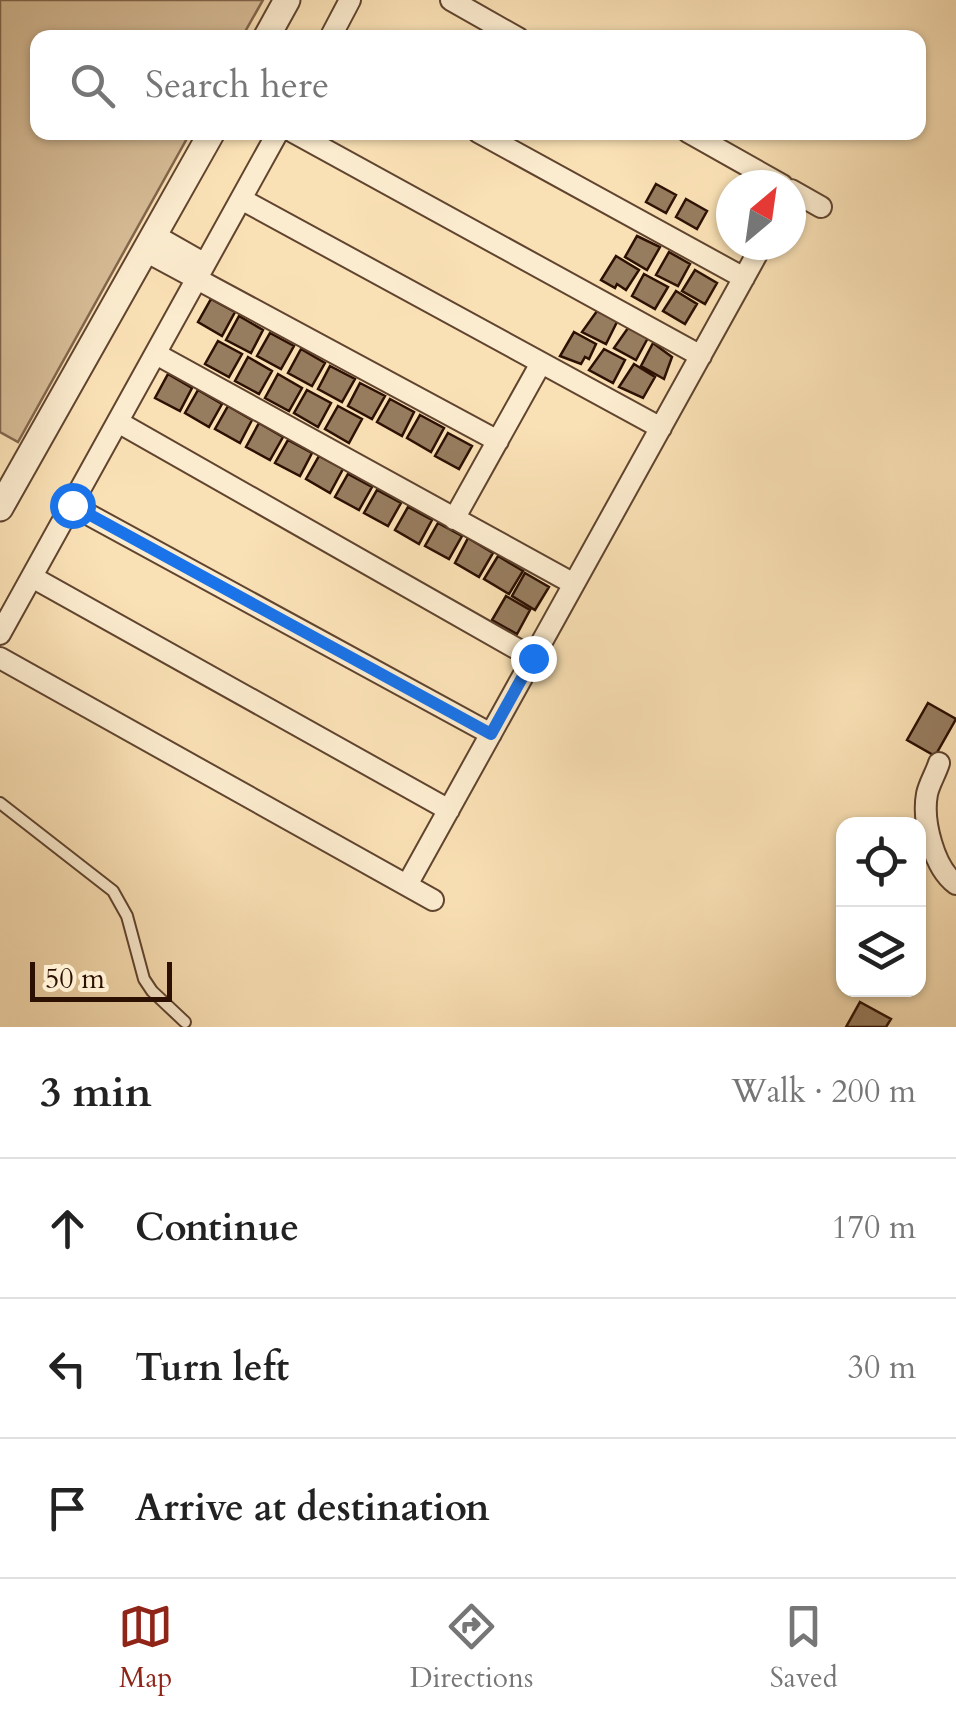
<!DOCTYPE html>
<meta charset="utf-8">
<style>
:root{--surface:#fff;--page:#f2f2f2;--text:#222;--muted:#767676;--line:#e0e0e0;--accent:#8f2418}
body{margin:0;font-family:Cardo,serif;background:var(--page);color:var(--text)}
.controls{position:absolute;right:30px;bottom:30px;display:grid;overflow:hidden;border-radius:20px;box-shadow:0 2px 8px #0004}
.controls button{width:90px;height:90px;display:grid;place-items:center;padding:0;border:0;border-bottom:2px solid var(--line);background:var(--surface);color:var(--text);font:50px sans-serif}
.compass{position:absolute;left:716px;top:170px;width:90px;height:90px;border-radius:50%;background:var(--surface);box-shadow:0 2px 8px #0004;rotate:29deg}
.scale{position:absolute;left:30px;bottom:25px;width:142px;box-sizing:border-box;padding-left:10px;border:5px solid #2c1002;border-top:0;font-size:28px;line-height:35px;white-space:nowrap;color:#2c1002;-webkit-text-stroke:8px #fceccf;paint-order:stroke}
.stop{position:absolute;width:30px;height:30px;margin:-22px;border:8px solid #1a73e8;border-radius:50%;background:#fff}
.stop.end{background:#1a73e8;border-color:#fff;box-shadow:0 2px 10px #0008}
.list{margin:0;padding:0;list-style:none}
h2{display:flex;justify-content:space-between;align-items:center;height:130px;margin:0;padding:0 40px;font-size:42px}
h2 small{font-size:32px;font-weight:400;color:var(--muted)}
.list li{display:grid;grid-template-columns:65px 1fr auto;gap:30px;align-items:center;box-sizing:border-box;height:140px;padding:0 40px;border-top:2px solid var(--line)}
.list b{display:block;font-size:38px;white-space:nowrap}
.list em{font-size:32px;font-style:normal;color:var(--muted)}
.icon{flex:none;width:55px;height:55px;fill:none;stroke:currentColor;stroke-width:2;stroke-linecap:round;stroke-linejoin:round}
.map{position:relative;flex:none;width:956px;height:1027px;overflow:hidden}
.search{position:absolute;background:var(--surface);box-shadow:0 2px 8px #0004;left:30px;right:30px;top:30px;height:110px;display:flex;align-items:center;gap:25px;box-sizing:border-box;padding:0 35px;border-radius:20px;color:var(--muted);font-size:38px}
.sheet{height:550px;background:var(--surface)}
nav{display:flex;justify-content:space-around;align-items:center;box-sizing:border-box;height:140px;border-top:2px solid var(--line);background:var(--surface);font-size:28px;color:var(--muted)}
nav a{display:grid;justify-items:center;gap:5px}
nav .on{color:var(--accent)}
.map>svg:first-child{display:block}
.green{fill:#d7bd97;stroke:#82664c;stroke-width:2.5}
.building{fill:#977d5f;stroke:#2c1002;stroke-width:2.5}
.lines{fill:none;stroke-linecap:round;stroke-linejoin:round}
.service-casing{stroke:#60442f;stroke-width:14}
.minor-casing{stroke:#60442f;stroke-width:24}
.tertiary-casing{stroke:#60442f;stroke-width:29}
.service{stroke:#fceccf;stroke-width:10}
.minor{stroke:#fceccf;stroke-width:20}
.tertiary{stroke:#fceccf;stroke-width:25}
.route{stroke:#1a73e8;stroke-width:12}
</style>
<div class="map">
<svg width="956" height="1027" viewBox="0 0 956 1027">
<rect width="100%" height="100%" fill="#fae1b5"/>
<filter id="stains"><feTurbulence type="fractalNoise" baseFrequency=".002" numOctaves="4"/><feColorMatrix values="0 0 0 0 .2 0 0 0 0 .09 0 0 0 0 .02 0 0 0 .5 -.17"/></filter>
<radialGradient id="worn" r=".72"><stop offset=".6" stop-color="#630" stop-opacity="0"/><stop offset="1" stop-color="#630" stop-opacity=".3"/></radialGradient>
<path class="green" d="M0 0H263L242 37 38 38V132L190 133 18 442 0 432Z"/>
<path class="building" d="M656 184 676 195 666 213 646 202Z
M686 199 707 211 697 229 676 217Z
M637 236 660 247 647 270 625 257Z
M669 252 690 264 678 286 656 275Z
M616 256 639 270 626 290 617 284 615 288 601 280Z
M695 270 717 283 705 304 682 291Z
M644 274 668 287 655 309 632 296Z
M676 291 697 304 685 324 663 311Z
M211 299 235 312 222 336 198 322Z
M597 311 618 320 606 344 582 332Z
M239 316 263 330 251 353 226 340Z
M628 328 649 336 636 360 614 348Z
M574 332 596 344 589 359 585 357 581 364 560 356Z
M270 333 294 346 281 369 257 356Z
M218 341 242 354 229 377 205 364Z
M653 343 672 357 664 379 641 366Z
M301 349 325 363 312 386 288 373Z
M604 349 625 360 613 383 589 370Z
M248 357 272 371 259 394 235 381Z
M634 364 655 377 643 398 619 387Z
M330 366 355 379 342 402 318 389Z
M168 374 192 388 180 411 155 398Z
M278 374 302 388 289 411 265 398Z
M360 383 385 396 372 419 348 406Z
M198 390 222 404 209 427 185 413Z
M307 390 331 403 318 427 294 413Z
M390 399 414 412 402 436 377 422Z
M228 406 252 420 240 443 215 429Z
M338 406 362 419 349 443 325 429Z
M420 415 444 428 431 452 407 438Z
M259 423 283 437 270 460 246 447Z
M448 433 472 446 459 469 435 456Z
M288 440 312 453 300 476 275 463Z
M319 456 343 469 330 493 306 479Z
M348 474 372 487 359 510 335 497Z
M377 490 401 503 388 526 364 513Z
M408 507 432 520 419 544 395 530Z
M438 523 462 536 449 559 425 546Z
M468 538 493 553 479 577 455 563Z
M498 556 523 571 509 594 484 579Z
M525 573 549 587 535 610 512 596Z
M506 596 530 610 517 634 492 620Z
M928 703 956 719 935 756 907 740Z
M860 1002 891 1019 886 1027H846Z"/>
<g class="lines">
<defs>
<path id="service" d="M0 803 113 891 127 916 144 979 152 991 185 1022"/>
<path id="minor" d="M451 0 518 38
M330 38 350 0
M293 132 701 356
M478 132 744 278
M688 132 782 185
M791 190 821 207
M241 199 661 428
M154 235 205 264
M145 251 498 441
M156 354 574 584
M118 422 533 658
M71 505 491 734
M454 519 541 363
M32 577 449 810
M0 634 278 132
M0 658 433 900
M939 763C936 773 929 784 927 794 922 821 934 868 956 884
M407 885 762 245"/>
<path id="tertiary" d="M266 38 287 0
M0 508 212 132"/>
</defs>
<use href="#service" class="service-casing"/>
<use href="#minor" class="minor-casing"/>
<use href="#tertiary" class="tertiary-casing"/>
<use href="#service" class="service"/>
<use href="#minor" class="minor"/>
<use href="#tertiary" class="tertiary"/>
</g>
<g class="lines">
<path class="route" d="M72 505 491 734 533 658"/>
</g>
<rect width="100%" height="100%" filter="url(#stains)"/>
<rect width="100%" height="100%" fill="url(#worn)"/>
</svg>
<div class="controls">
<button><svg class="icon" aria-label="locate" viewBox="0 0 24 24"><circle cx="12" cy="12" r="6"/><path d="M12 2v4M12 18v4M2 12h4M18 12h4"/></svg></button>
<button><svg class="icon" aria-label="layers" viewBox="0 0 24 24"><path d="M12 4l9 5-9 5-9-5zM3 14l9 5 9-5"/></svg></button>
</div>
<svg class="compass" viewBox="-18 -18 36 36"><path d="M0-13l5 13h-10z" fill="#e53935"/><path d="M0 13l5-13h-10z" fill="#767676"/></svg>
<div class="scale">50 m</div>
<div class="stop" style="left:72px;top:505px"></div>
<div class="stop end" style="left:533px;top:658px"></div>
<div class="search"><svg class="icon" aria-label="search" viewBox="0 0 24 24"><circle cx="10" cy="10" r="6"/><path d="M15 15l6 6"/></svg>Search here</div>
</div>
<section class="sheet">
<h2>3 min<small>Walk · 200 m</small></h2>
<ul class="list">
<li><svg class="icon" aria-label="ahead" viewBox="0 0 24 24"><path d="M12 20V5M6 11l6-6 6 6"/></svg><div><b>Continue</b></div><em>170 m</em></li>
<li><svg class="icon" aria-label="left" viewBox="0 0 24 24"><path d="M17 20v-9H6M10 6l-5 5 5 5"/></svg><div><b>Turn left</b></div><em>30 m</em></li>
<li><svg class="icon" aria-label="arrive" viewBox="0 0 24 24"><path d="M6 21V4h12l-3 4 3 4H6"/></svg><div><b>Arrive at destination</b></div></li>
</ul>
</section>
<nav>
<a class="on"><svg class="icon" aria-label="map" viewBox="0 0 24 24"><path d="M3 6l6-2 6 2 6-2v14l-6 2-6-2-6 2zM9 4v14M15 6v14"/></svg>Map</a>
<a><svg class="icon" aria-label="directions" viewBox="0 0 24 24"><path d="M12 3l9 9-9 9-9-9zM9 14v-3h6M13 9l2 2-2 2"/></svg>Directions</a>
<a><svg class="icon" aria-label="saved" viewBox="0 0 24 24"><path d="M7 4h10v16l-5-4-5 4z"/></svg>Saved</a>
</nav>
